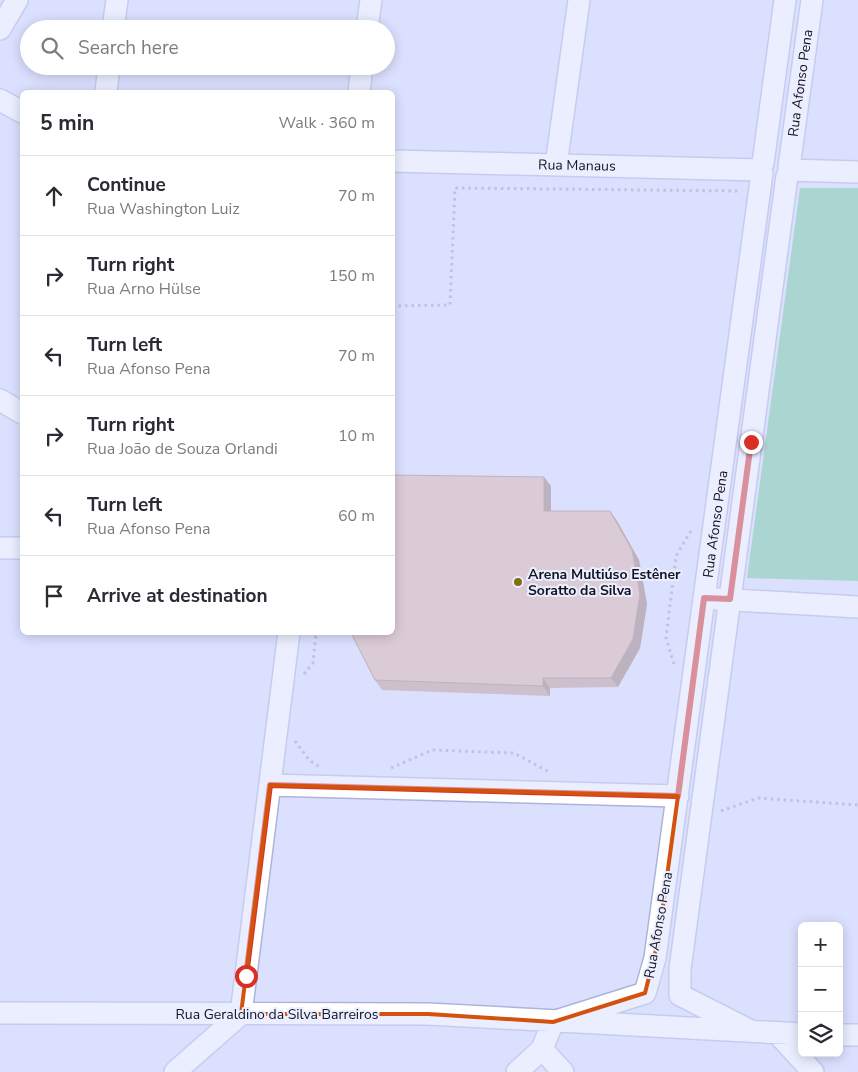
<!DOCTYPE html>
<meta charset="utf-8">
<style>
:root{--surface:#fff;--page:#f7f7f7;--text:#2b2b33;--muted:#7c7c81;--line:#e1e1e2}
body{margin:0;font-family:"Nunito Sans",sans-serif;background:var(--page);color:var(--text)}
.controls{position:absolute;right:15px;bottom:15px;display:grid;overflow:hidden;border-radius:8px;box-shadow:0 2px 12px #0003}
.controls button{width:45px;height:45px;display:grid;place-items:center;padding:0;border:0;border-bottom:1px solid var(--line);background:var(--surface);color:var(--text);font:25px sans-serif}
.stop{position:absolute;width:15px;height:15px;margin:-11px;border:4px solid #d93025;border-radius:50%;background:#fff}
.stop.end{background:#d93025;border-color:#fff;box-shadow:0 1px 5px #0008}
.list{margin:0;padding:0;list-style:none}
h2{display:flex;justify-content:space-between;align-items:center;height:65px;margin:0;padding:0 20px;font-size:21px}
h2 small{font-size:16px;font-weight:400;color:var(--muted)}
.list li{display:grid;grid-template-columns:32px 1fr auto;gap:15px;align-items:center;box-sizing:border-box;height:80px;padding:0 20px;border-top:1px solid var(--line)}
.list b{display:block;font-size:19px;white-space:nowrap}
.list p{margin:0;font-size:16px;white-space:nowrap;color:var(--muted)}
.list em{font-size:16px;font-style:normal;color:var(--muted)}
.icon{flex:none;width:28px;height:28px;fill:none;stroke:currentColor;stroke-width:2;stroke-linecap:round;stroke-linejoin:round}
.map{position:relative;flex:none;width:858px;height:1072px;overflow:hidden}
.search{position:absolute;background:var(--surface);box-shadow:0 2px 12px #0003;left:20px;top:20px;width:375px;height:55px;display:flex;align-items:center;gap:12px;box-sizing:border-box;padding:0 18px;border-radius:28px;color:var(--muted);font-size:19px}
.panel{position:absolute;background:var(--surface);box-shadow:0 2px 12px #0003;left:20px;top:90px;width:375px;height:545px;border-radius:8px}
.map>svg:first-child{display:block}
.green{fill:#72c797}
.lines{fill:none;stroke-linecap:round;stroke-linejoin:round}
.minor-casing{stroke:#aeb4d9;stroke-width:24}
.path{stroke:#9b9fb8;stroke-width:3;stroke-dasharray:2.5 4;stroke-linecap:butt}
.minor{stroke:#fff;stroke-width:21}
.wall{fill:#bd988d}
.shaded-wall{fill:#9a7c73}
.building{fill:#dcb1a4;stroke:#9a7c73}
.route{stroke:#d93025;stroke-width:6}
.marked{fill:none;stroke:#d3520e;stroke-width:4;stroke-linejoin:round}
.poi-dot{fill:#827010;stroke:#ebeefe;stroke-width:2}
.labels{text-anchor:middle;stroke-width:4;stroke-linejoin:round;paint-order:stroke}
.street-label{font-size:14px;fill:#131422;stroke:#ebeefe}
.poi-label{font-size:14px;font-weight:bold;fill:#131422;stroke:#ebeefe;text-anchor:start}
</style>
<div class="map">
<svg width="858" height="1072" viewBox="0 0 858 1072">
<rect width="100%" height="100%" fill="#dbe0ff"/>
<path class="green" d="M800 188H858V581L747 578Z"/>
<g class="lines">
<defs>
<path id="minor" d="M0 29 17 0
M113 29 117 0
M367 29 371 0
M106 92 109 66
M359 92 362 66
M0 100 22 112
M392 161 761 170
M763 163 785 0
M556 165 579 0
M789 167 812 0
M789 170 858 172
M0 400 22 413
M0 548H22
M716 599 858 607
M270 785 678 796
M0 1013 428 1014 802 1034
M553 1022 645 993 655 958 762 173
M749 1030 680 995V969L787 176
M777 1033 813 1072
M839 1035H858
M542 1049 563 1072
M175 1072 241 1014 289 632
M517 1072 542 1049 553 1022"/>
</defs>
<use href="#minor" class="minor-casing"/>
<path class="path" d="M392 306 450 305 455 188 740 191
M674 664 666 638 676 556 692 529
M304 674 313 663 316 632
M295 741 309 760 320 767
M391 768 432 750 514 753 549 772
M721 811 758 798 858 805"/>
<use href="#minor" class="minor"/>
</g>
<path class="wall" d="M551 486V511L617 521 639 560 647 604 640 648 618 687 550 688V696L382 690 375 680Z"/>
<path class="shaded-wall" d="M544 477 551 486V520L544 511Z
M610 511 617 521 639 560 647 604 640 648 618 687 611 678Z
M543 678 550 688V696L543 686Z"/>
<path class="building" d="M392 475 544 477V511H610L632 550 640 594 633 639 611 678H543V686L375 680 353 637 352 632H392Z"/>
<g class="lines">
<path class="route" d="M246 976 270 785 678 796 704 598 730 599 751 442"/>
</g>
<path d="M0 0H858V1072H0ZM270 785 678 796 658 942 645 993 553 1022 428 1014H241Z" fill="#dbe0ff" fill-opacity=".55" fill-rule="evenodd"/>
<path class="marked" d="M270 785 678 796 658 942 645 993 553 1022 428 1014H241Z"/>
<circle class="poi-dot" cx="518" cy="582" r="5"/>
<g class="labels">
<g class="street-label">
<text transform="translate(800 83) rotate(-82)" y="5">Rua Afonso Pena</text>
<text transform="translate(577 165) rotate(1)" y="5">Rua Manaus</text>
<text transform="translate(715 524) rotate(-82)" y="5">Rua Afonso Pena</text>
<text transform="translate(658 925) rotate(-80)" y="5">Rua Afonso Pena</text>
<text x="277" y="1019">Rua Geraldino da Silva Barreiros</text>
</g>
<g class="poi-label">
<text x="528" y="579">Arena Multiúso Estêner<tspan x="528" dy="16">Soratto da Silva</tspan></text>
</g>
</g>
</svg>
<div class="controls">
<button>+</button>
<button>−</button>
<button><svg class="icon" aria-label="layers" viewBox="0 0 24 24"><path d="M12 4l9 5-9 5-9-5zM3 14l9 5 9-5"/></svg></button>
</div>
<div class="stop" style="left:246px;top:976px"></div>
<div class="stop end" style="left:751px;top:442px"></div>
<div class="search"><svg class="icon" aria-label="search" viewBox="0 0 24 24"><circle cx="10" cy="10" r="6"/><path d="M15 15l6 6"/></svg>Search here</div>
<section class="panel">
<h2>5 min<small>Walk · 360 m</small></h2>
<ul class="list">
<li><svg class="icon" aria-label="ahead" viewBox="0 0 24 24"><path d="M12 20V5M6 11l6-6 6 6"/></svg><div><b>Continue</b><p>Rua Washington Luiz</p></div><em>70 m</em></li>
<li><svg class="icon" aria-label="right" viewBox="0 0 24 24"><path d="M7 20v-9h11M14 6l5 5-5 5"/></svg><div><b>Turn right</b><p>Rua Arno Hülse</p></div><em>150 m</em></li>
<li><svg class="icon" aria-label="left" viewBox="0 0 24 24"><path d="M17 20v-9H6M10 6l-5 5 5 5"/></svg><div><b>Turn left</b><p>Rua Afonso Pena</p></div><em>70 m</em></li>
<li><svg class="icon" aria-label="right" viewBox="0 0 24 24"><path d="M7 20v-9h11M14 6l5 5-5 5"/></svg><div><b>Turn right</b><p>Rua João de Souza Orlandi</p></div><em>10 m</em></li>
<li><svg class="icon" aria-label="left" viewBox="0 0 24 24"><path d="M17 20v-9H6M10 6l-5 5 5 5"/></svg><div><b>Turn left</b><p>Rua Afonso Pena</p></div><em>60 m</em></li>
<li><svg class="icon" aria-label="arrive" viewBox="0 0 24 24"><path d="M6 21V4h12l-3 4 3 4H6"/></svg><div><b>Arrive at destination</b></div></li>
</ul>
</section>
</div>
